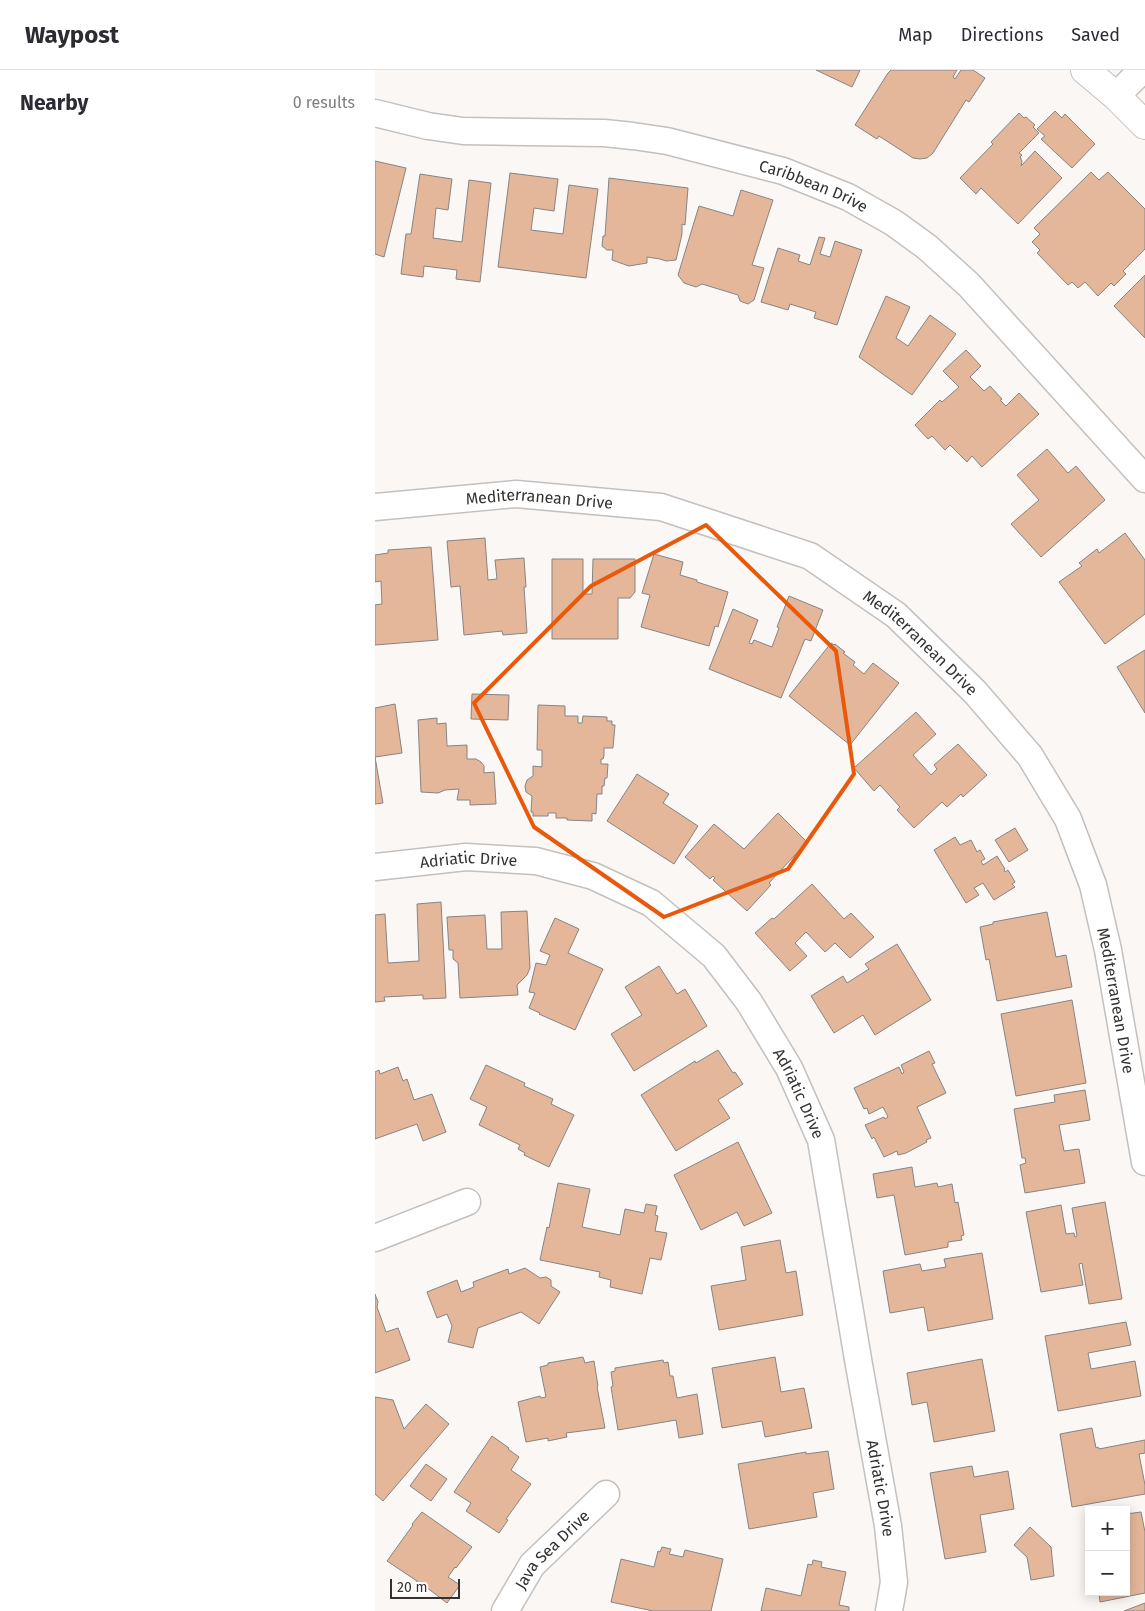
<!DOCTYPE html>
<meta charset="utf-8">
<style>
:root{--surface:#fff;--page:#f2f2f3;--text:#2b2b33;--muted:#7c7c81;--line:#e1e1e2}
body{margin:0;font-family:"Fira Sans",sans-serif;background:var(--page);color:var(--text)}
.controls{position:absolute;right:15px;bottom:15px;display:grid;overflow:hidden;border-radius:0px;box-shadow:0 2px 12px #0003}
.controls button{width:45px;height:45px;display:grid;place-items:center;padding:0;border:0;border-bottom:1px solid var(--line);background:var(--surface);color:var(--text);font:25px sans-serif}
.scale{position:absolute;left:15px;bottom:12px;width:70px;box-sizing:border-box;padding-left:5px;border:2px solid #333231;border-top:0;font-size:14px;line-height:18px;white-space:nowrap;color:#333231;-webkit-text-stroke:4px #fff;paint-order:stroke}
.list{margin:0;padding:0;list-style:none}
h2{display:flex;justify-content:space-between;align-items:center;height:65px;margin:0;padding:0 20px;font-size:21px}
h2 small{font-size:16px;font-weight:400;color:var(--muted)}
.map{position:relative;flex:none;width:770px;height:1541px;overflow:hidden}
header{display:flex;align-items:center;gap:30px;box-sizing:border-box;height:70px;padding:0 25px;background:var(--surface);border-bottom:1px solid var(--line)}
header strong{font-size:24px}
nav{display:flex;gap:28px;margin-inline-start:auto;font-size:18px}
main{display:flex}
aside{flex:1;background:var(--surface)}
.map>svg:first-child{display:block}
.building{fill:#e4b79b;stroke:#878483}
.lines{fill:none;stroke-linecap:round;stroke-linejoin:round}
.minor-casing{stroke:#c3c0be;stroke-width:29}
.tertiary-casing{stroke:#c3c0be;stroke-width:30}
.minor{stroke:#fff;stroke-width:26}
.tertiary{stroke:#fff;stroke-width:28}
.marked{fill:none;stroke:#e8590c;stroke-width:4;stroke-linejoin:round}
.labels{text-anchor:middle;stroke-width:4;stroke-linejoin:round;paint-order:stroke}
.street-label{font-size:16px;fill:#333231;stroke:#fff}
</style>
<header>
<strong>Waypost</strong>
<nav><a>Map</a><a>Directions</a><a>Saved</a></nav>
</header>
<main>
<aside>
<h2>Nearby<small>0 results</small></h2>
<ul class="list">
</ul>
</aside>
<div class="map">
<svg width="770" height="1541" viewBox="0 0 770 1541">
<rect width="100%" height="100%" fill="#faf7f4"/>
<path class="building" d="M441 0H485L477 17Z
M516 0H582L578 7 580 9 586 0H598L610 8 594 32 591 30 558 83 552 88 545 89 538 88 504 66 502 69 480 55 513 3Z
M680 41 687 48 690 44 720 74 697 98 666 69 670 66 662 59Z
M644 43 649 48 651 47 660 55 658 57 664 63 644 83 647 85 645 87 647 91 646 96 660 81 687 108 643 154 606 118 601 124 585 108 618 74 616 72Z
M0 91 31 98 9 187 0 184Z
M716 102 724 110 733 102 770 139V179L748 201 751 204 739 216 736 213 723 226 710 212 703 218 697 212 693 215 662 183 665 180 657 172 665 164 659 158Z
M135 103 183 109 179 141 159 138 156 160 188 164 194 115 223 119 211 208 123 197Z
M45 104 77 109 73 140 61 138 58 168 87 172 94 110 116 113 105 212 81 209 82 200 49 196 48 207 26 204 31 164H36Z
M234 108 313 118 310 155 307 154V164L301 190 291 191 285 189 272 187V193L254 196 237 190 238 180H232L227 176 228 166H230Z
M366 120 398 130 377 195 389 198 379 230 373 234 365 231 363 225 327 214 321 217 309 213 303 205 324 136 358 146Z
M444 167 450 168 445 184 455 187 460 171 487 180 462 255 439 248 441 242 415 234 413 240 386 232 403 178 425 185 423 191 435 195Z
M770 205V268L739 236Z
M511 226 535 237 521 268 533 276 555 245 581 264 537 325 484 287Z
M591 280 606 296 595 307 609 321 615 316 627 329 625 330 631 336 644 323 664 344 607 397 597 386 592 392 575 375 570 380 557 366 553 369 540 355 565 330 567 332 584 317 568 301Z
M672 379 693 403 701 396 730 430 666 487 636 454 664 430 642 405Z
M750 463 770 490V544L730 574 684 512 707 496 704 493 722 479 724 483Z
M110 468 113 510 122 509 120 490 149 488 151 517H149L152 563 128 565 127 561 89 565 85 516 76 517 72 471Z
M56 477 63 570 0 575V535L7 534 6 511 0 512V485L13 483V480Z
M279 484 308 492 305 505 322 510V512L353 522 343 557 340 556 334 576 266 557 275 525 267 523Z
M177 489H208V524H217L218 489H260V522L255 528H243V569H177Z
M414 526 448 540 436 571 430 569 406 628 334 599 358 539 383 550 374 573 377 574 379 570 397 577 404 558 402 557Z
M456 573 459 575 460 574 470 582 468 583 480 592 478 595 489 604 498 593 524 613 475 675 414 626Z
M770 580V643L742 597Z
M97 624 134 625 133 650 96 649Z
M20 634 27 683 0 687 8 733 0 734V638Z
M163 635 190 636V646H203V653H207L208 646 232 647V651H237V655H240L238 678H229V686L228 689H226V694H233L232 708H230L229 716H227V724H222L221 744 217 743V751L192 750V748H181V743H173V746H158V742H156L157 726 151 722 150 716 152 710 158 706V696L167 697V680H162Z
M541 642 561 664 538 685 556 705 562 699 559 695 583 674 612 705 588 727 586 724 572 737 567 732 539 758 522 740 525 737 505 715 499 721 479 698Z
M62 648V654L71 653 72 676 92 675V689H101L106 692 109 696V703L119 702 121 734 95 735V730H82L84 719 70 720 63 723 46 722 43 650Z
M262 704 294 724 288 733 323 756 299 794 232 751Z
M403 743 432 772 394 813 396 815 372 841 338 810 340 808 338 806 335 809 310 787 339 754 369 779Z
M640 758 653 780 634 792 620 770Z
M580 767 585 775 596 770 602 782 605 780 610 789 606 791 608 795 622 786 630 799H629L630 802 633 800 640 812 637 814 640 817 619 830 608 813 599 818 604 825 591 833 559 780Z
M437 814 469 849 476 843 499 867 475 888 460 873 450 882 431 862 420 873 432 886 415 901 380 863 397 848 399 849Z
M66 832 71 928 48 929V925L9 927 10 931 0 932V845L10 844 13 893 44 891 42 834Z
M152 841 155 898 152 905 142 915 143 925 85 928 83 893 78 889V880H74L72 847 110 845 112 879H127L126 842Z
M672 842 681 887 691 885 697 917 622 931 614 889 611 890 605 857 618 854V852Z
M180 848 204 859 193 883 228 899 200 960 164 944 165 943 154 938 160 923 154 922 161 893 171 895 175 885 165 881Z
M522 874 556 930 500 965 488 945 459 963 436 926 468 906 472 913 494 899 490 894Z
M284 896 302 924 310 919 332 956 259 1001 236 964 267 945 250 917Z
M697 930 711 1013 641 1026 626 944Z
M343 980 358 1003 360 1002 368 1014 343 1030 355 1048 301 1081 266 1025 320 991 321 993Z
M554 981 560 993 557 994 571 1023 542 1037 556 1068 551 1070 552 1072 531 1083 523 1085 522 1081 509 1087 499 1067 497 1069 490 1055 509 1047 510 1049 513 1047 508 1037 494 1044 492 1038 489 1039 479 1018 524 997 527 1004 529 1002 526 995Z
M111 995 150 1013 149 1016 178 1029 176 1034 199 1045 174 1097 149 1085 150 1083 143 1079 145 1075 104 1055 112 1037 95 1029Z
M23 997 28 1011 32 1009 39 1030 57 1024 71 1062 48 1071 42 1054 0 1069V1002L4 1000 5 1004Z
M710 1020 715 1050 684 1055 689 1081 704 1079 710 1113 650 1123 645 1095 651 1093 650 1088H647L639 1039 680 1032 679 1025Z
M363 1072 397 1143 369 1156 362 1142 326 1160 299 1105Z
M537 1097 540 1117 562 1113 563 1117 577 1114 580 1133 583 1132 589 1165 586 1166 587 1170 573 1172V1177L530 1185 519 1125 502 1128 498 1104Z
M183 1113 215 1119 207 1157 245 1165 250 1139 269 1143 271 1134 282 1136 280 1145 283 1146 280 1161 292 1163 286 1190 275 1188 267 1224 235 1217 236 1210 224 1207 225 1202 165 1190 172 1157 174 1158Z
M730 1132 747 1229 714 1234 707 1193 704 1194 708 1215 666 1222 651 1142 686 1135 691 1164 699 1163 700 1167 702 1166 697 1138Z
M405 1170 411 1203 421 1201 428 1245 344 1260 336 1216 371 1210 366 1177Z
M607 1183 618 1249 553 1261 549 1237 515 1243 508 1201 545 1194 547 1201 571 1197 569 1189Z
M150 1198 165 1208 171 1207 176 1210V1216L185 1222 164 1254 146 1242 103 1258 98 1278 73 1272 77 1256 72 1244 62 1248 52 1222 82 1210 86 1222 99 1217 98 1212 133 1199 134 1204Z
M0 1224 3 1232 2 1237 11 1262 23 1258 35 1290 0 1303Z
M751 1252 756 1275 713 1283 716 1299 760 1291 766 1326 683 1341 670 1266Z
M208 1287 210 1293 219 1291 223 1316 222 1317 230 1358 191 1363 192 1367 173 1371V1368L151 1372 143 1332 165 1326 166 1328 171 1327 165 1297 173 1295V1293Z
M400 1287 406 1322 429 1318 437 1358 390 1367 387 1351 347 1358 337 1298Z
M607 1289 620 1361 559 1372 552 1332 537 1335 532 1303Z
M288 1290 289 1293 293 1292 295 1306H298L302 1328 322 1324 328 1364 304 1368 301 1350 243 1360 236 1317 238 1316 236 1302 240 1301V1298Z
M0 1327 18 1330 29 1359 51 1334 74 1354 8 1431 0 1424Z
M717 1358 721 1378 723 1377 724 1379 770 1370V1383L764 1384 770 1415V1424L697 1437 685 1364Z
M117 1366 134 1378 133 1379 144 1387 136 1400 156 1414 131 1449 133 1450 124 1463 91 1441 96 1433 79 1422Z
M453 1381 459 1419 438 1423 442 1447 374 1459 363 1394 431 1382V1384Z
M51 1394 72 1409 56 1431 35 1416Z
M597 1396 599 1407 633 1401 639 1439 605 1445 611 1482 570 1489 555 1403Z
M47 1442 97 1477 81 1498 80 1497 73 1507 85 1515 72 1533 51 1517 47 1519 42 1515V1511L12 1491 38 1455 37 1454Z
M766 1442 770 1462V1523L725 1532 724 1522H751V1444Z
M655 1457 676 1477 679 1506 656 1510 652 1487 639 1475Z
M287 1477 296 1479 294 1484 308 1487 310 1480 348 1489 336 1541H278L236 1532 246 1489 279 1497 283 1481 285 1482Z
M438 1490 447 1492 446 1497 471 1502 464 1535 474 1537V1541H386L391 1518 426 1526 433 1494 437 1495Z
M770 1533V1541H749Z"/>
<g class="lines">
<defs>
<g id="minor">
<path d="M741 26 767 0"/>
<path id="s1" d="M0 43 53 56 88 61 229 63 258 66 292 71 408 101 473 127 519 153 552 177 594 215 770 409"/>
<path id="s2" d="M0 437 141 424 286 437 435 486 521 545 600 622 655 686 693 749 718 815 733 880 770 1092"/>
<path id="s3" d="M0 797 91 787 161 791 218 806 276 833 339 886 374 932 414 998 446 1070 484 1295 513 1456 519 1512 514 1541"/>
<path d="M0 1168 92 1132"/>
<path id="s4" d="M130 1541 157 1495 231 1424"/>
</g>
<path id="tertiary" d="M710 0 741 26 770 55"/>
</defs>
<use href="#minor" class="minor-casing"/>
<use href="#tertiary" class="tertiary-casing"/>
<use href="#minor" class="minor"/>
<use href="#tertiary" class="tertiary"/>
</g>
<path class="marked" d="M331 455 461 581 479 704 413 799 289 847 159 757 99 633 216 516Z"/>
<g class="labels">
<g class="street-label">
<text dy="6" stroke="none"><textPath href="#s1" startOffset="448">Caribbean Drive</textPath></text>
<text dy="6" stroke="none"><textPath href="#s2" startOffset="165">Mediterranean Drive</textPath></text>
<text dy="6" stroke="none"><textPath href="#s2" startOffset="585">Mediterranean Drive</textPath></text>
<text dy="6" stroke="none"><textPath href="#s3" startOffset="94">Adriatic Drive</textPath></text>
<text dy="6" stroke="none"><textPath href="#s2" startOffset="1005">Mediterranean Drive</textPath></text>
<text dy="6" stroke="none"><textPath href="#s3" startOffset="529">Adriatic Drive</textPath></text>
<text dy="6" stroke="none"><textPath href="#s3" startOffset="934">Adriatic Drive</textPath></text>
<text dy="6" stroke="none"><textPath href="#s4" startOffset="78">Java Sea Drive</textPath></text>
</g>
</g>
</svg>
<div class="controls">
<button>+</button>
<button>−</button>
</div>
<div class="scale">20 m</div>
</div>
</main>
